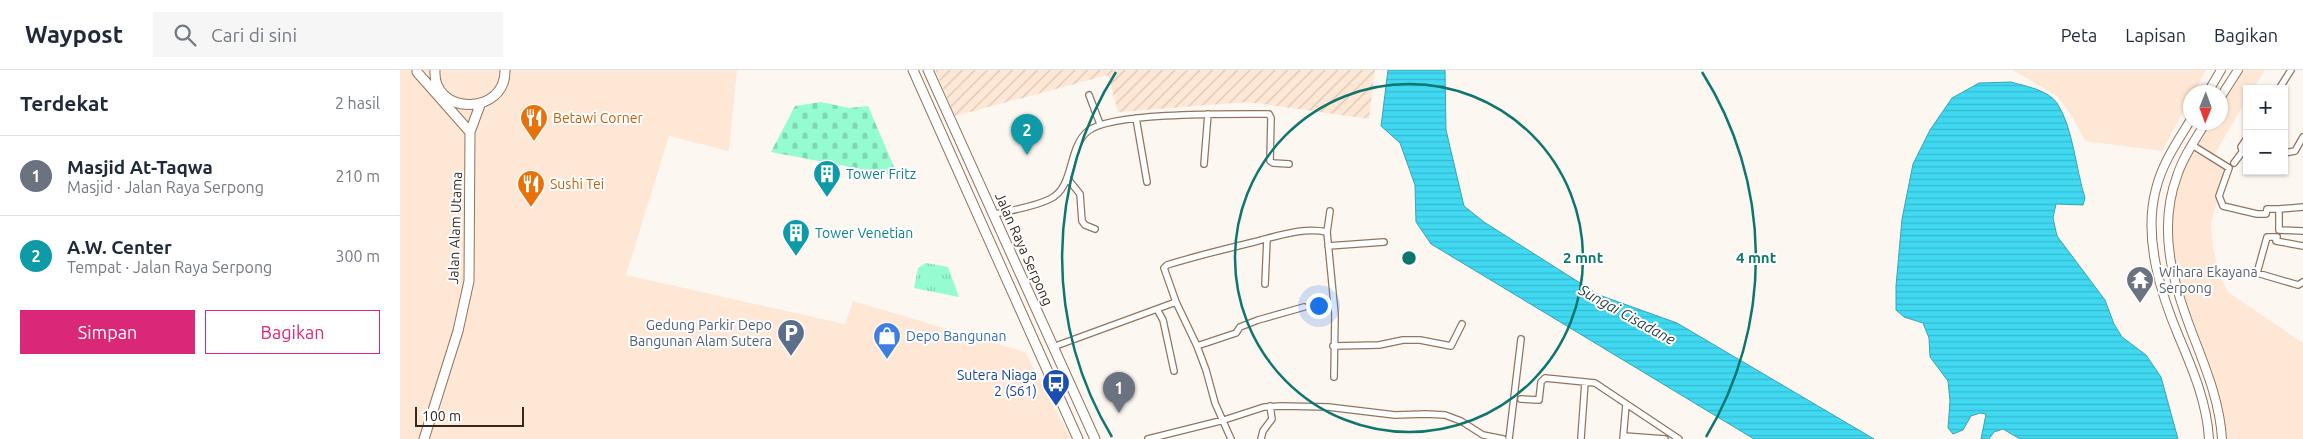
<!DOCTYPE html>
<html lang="id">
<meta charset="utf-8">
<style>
:root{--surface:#fff;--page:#f6f6f7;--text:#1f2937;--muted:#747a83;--line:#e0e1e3;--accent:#db2777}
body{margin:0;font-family:Ubuntu,sans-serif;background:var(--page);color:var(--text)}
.controls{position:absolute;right:15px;top:15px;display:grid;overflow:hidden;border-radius:0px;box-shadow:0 1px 4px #0004}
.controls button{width:45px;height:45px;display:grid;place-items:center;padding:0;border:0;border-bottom:1px solid var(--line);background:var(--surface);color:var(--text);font:25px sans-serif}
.compass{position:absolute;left:1783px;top:15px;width:45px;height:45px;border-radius:50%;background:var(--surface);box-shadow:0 1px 4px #0004;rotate:181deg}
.scale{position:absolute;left:15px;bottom:12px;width:109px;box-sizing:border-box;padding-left:5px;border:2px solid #34281f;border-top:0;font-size:14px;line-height:18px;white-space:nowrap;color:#34281f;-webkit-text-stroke:4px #fff;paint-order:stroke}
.you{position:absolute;left:918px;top:235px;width:18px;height:18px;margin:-12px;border:4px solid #fff;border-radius:50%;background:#1a73e8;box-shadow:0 0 0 8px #1a73e833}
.badge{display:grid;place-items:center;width:32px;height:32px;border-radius:50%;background:var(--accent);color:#fff;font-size:16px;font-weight:700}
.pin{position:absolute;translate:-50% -41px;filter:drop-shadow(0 1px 2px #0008)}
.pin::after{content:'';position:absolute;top:26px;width:18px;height:15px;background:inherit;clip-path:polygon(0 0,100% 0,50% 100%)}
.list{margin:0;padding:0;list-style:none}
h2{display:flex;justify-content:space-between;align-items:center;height:65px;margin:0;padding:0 20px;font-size:21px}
h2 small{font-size:16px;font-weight:400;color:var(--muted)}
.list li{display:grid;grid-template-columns:32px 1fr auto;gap:15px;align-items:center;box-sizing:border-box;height:80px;padding:0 20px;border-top:1px solid var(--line)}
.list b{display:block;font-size:19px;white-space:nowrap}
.list p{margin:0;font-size:16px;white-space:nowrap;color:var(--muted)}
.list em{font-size:16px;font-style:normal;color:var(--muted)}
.actions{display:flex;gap:10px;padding:15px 20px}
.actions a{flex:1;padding:11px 0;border:1px solid var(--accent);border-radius:0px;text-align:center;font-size:18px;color:var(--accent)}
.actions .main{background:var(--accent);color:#fff}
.icon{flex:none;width:28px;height:28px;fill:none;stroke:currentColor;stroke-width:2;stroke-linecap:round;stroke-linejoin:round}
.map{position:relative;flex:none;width:1903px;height:369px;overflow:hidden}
header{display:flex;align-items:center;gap:30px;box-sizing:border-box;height:70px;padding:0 25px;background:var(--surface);border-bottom:1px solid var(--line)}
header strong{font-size:24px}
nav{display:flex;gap:28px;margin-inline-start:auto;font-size:18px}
.search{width:350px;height:45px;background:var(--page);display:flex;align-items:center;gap:12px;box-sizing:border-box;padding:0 18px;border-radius:0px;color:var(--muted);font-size:19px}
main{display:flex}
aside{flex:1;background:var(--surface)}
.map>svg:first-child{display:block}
.built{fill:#ffe7d5}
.industrial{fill:url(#industrial-furrows)}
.grass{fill:url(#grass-tufts)}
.cemetery{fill:url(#cemetery-stones)}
.water{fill:url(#water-rules);stroke:#3ca4b2}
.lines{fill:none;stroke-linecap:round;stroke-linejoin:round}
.minor-casing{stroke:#91755e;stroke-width:8}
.tertiary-casing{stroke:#91755e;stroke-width:10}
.secondary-casing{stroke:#91755e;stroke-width:11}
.primary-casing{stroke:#91755e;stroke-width:11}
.minor{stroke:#fff;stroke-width:5.5}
.tertiary{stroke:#fff;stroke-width:8}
.secondary{stroke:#fff;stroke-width:9}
.primary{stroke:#fff;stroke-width:9}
.ring{fill:none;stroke:#0f766e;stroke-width:2.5}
.labels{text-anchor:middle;stroke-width:4;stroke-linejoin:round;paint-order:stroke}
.food-label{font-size:14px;fill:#c56008;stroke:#fff;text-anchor:start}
.culture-label{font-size:14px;fill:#0d838f;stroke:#fff;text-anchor:start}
.street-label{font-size:14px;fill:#34281f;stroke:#fff}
.worship-label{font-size:14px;fill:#5b616d;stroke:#fff;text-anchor:start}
.service-label{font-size:14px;fill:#4e5e75;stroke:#fff;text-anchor:end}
.shop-label{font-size:14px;fill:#366cbe;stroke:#fff;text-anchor:start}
.transit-label{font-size:14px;fill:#164399;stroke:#fff;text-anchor:end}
.water-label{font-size:15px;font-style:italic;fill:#273f44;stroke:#fff}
.centre{fill:#0f766e;stroke:#fff;stroke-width:2.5}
.ring-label{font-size:15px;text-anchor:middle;font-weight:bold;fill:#0f766e;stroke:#fff;stroke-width:4;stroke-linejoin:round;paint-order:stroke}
</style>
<header>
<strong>Waypost</strong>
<div class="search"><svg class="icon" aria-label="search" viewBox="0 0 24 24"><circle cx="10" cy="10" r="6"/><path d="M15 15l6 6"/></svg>Cari di sini</div>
<nav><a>Peta</a><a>Lapisan</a><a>Bagikan</a></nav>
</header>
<main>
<aside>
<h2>Terdekat<small>2 hasil</small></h2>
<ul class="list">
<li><span class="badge" style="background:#6b7280">1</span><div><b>Masjid At-Taqwa</b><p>Masjid · Jalan Raya Serpong</p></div><em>210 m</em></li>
<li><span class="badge" style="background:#0f9aa8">2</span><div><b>A.W. Center</b><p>Tempat · Jalan Raya Serpong</p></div><em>300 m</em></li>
</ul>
<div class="actions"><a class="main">Simpan</a><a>Bagikan</a></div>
</aside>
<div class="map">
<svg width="1903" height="369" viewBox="0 0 1903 369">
<defs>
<pattern id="industrial-furrows" width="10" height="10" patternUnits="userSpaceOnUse" patternTransform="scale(1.25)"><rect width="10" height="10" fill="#ffe7d5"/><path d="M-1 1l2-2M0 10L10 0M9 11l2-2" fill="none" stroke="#dbc6b6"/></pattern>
<pattern id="grass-tufts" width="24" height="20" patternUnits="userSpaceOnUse" patternTransform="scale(1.25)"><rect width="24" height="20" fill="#94fcce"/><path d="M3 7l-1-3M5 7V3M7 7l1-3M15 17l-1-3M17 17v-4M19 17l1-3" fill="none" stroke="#80d8b0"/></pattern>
<pattern id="cemetery-stones" width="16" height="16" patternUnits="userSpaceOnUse" patternTransform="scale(1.25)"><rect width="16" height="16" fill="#94fcce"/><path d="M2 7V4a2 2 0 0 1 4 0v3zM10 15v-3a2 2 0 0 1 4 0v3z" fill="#80d8b0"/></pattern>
<pattern id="water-rules" width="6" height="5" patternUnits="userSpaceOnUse" patternTransform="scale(1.25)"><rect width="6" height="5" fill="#3fd9f1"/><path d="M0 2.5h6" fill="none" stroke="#38bace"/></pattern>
</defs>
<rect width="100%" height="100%" fill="#fdf7f2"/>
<path class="built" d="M0 0H337L329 81 269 66 226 205 445 254 453 231 625 282 671 369H0Z
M1613 0H1806L1794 22H1790V29L1762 81 1685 71 1672 46 1657 26Z
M1838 0H1865L1853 19H1847V29L1814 85 1795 73 1807 53 1820 52 1821 29Z
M1790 80 1825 100 1811 154 1813 179 1819 203 1828 222 1903 273V369H1822V336L1777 215 1769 143 1777 113Z"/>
<path class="industrial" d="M535 0H975L969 49 848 32 718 42 708 5 555 46Z"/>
<path class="grass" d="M526 193 548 197 559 227 514 218 518 198Z"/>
<path class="cemetery" d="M421 32 449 38 468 36 498 106 371 82 395 36Z"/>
<path class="water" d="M988 0H1045L1046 60 1064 136 1084 152 1199 225 1277 253 1474 369H1354L1031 174 1016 152 1015 115 1000 73 981 56Z
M1611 12C1625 16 1648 20 1657 33 1673 57 1676 100 1685 128L1683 135 1656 134 1653 148 1657 166 1705 230 1714 254 1722 267 1746 285 1761 307 1778 369H1620L1603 359 1594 362 1589 369H1581L1586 344 1580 343 1571 346 1563 360 1553 364 1548 358 1550 331 1548 311 1530 287 1529 268 1523 253 1504 247 1496 240V216L1502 149 1513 94 1530 60 1552 28 1579 13Z"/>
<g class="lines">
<defs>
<path id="minor" d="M1879 19 1891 0
M689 25 700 54
M736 48 747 112
M1847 68 1841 77 1842 80 1847 82
M1792 75 1829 98 1819 126 1823 136 1857 144H1866L1867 139H1879V160L1903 161
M1884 83 1895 81 1903 67
M1834 93 1843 81
M804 94 808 44
M667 108 680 124 682 151 685 155 695 159
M1879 139 1903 137
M595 144C612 140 634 137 650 129 675 117 667 78 688 61 712 42 833 44 869 44L871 48 870 91 873 93 889 94
M927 162 930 141
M928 176 984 172
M1903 176 1876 171 1877 167H1867L1857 203 1898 215 1903 212
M865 214 867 169
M776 232 797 276 806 300 815 333 831 369
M758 241 763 250 774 301
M797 276 836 263 840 257 858 250 904 237
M933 276 979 275 1003 270H1020L1051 276 1062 254
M653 277 776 232 764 198 767 195C796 186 825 179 854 172 878 166 902 157 927 162L935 244 934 307
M1121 329 1139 330 1141 312 1145 308 1195 313 1279 369
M1224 366 1265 369
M1181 368 1185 312
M748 369 824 350 864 337 881 336 928 337 995 345 1026 344 1045 345 1061 351 1083 365 1103 369
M861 369 863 361 872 349 870 336
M1109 369 1121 269
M1223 369 1226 335"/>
<path id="tertiary" d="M1808 22 1821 0
M1820 28 1838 0
M1790 51C1777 72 1762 94 1756 119 1743 167 1760 222 1779 267 1793 300 1807 333 1809 369
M1806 52C1795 70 1783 87 1777 106 1756 163 1775 220 1796 273 1808 304 1820 335 1822 369"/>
<path id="secondary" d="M35 0C32 46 106 46 105 0
M17 2 70 62
M24 369 58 261 69 211 70 62 80 35"/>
<path id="primary" d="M513 0 678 369
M528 0 695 369"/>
</defs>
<use href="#minor" class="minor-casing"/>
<use href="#tertiary" class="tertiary-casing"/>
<use href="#secondary" class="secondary-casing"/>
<use href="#primary" class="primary-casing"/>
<use href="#minor" class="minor"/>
<use href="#tertiary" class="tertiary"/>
<use href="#secondary" class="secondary"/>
<use href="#primary" class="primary"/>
</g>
<g class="ring">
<circle cx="1009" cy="188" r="174"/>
<path d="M712 367A347 347 0 0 1 716 2M1302 2A347 347 0 0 1 1306 367"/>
</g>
<defs>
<symbol id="restaurant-pin" viewBox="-11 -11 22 30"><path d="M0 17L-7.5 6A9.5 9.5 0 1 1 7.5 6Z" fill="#e8710a" stroke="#fff"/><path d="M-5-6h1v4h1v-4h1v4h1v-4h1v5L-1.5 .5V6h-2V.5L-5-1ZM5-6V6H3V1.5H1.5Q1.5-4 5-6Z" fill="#fff"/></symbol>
<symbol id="building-pin" viewBox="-11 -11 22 30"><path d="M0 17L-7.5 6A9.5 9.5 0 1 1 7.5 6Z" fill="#0f9aa8" stroke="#fff"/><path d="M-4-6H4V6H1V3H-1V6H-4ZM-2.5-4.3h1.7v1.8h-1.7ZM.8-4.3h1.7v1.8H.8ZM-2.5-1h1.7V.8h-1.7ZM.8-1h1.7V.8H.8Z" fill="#fff"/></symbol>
<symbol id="temple-pin" viewBox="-11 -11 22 30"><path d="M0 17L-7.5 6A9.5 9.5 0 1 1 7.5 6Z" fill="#6b7280" stroke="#fff"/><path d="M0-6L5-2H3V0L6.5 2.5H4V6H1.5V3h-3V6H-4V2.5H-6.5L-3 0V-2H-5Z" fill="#fff"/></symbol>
<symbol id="parking-pin" viewBox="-11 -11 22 30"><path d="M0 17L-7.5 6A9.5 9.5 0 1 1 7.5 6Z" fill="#5c6f8a" stroke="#fff"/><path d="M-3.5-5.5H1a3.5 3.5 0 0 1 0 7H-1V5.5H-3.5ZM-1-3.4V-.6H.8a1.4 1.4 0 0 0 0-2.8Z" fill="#fff"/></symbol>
<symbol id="shop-pin" viewBox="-11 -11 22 30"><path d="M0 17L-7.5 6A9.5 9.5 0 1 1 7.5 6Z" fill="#3f7fe0" stroke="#fff"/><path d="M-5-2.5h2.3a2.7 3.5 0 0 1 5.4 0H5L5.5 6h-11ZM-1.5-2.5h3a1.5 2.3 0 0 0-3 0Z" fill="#fff"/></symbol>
<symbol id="bus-pin" viewBox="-11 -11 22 30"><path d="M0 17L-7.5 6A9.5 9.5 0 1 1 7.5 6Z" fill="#1a4fb4" stroke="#fff"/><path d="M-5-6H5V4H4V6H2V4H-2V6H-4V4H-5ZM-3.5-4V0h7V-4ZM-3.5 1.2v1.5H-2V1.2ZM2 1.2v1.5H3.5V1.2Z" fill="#fff"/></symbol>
</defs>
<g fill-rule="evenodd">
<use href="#restaurant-pin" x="118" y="32" width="32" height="43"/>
<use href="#building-pin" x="411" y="88" width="32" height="43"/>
<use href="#restaurant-pin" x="115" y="98" width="32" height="43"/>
<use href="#building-pin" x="380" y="147" width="32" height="43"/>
<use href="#temple-pin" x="1724" y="194" width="32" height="43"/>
<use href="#parking-pin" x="375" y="247" width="32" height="43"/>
<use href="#shop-pin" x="471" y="250" width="32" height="43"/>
<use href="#bus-pin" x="640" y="297" width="32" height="43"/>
</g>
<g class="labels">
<g class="food-label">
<text x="153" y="53">Betawi Corner</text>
<text x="150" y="119">Sushi Tei</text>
</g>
<g class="culture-label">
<text x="446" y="109">Tower Fritz</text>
<text x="415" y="168">Tower Venetian</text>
</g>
<g class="street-label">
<text transform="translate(55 158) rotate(-88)" y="5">Jalan Alam Utama</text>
<text transform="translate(624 179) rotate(66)" y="5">Jalan Raya Serpong</text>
</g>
<g class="worship-label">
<text x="1759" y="207">Wihara Ekayana<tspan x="1759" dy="16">Serpong</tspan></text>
</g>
<g class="service-label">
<text x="372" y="260">Gedung Parkir Depo<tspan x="372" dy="16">Bangunan Alam Sutera</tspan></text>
</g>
<g class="shop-label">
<text x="506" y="271">Depo Bangunan</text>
</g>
<g class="transit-label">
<text x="637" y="310">Sutera Niaga<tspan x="637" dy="16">2 (S61)</tspan></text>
</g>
<g class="water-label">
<text transform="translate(1227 245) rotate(29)" y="5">Sungai Cisadane</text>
</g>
</g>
<circle cx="1009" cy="188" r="8" class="centre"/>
<g class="ring-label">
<text x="1183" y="193">2 mnt</text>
<text x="1356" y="193">4 mnt</text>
</g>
</svg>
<div class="controls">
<button>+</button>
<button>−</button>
</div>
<svg class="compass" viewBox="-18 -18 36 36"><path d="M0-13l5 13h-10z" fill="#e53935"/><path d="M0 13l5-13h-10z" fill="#747a83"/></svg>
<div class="scale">100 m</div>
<div class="you"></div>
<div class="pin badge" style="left:719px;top:343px;background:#6b7280">1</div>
<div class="pin badge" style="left:627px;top:85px;background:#0f9aa8">2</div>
</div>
</main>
